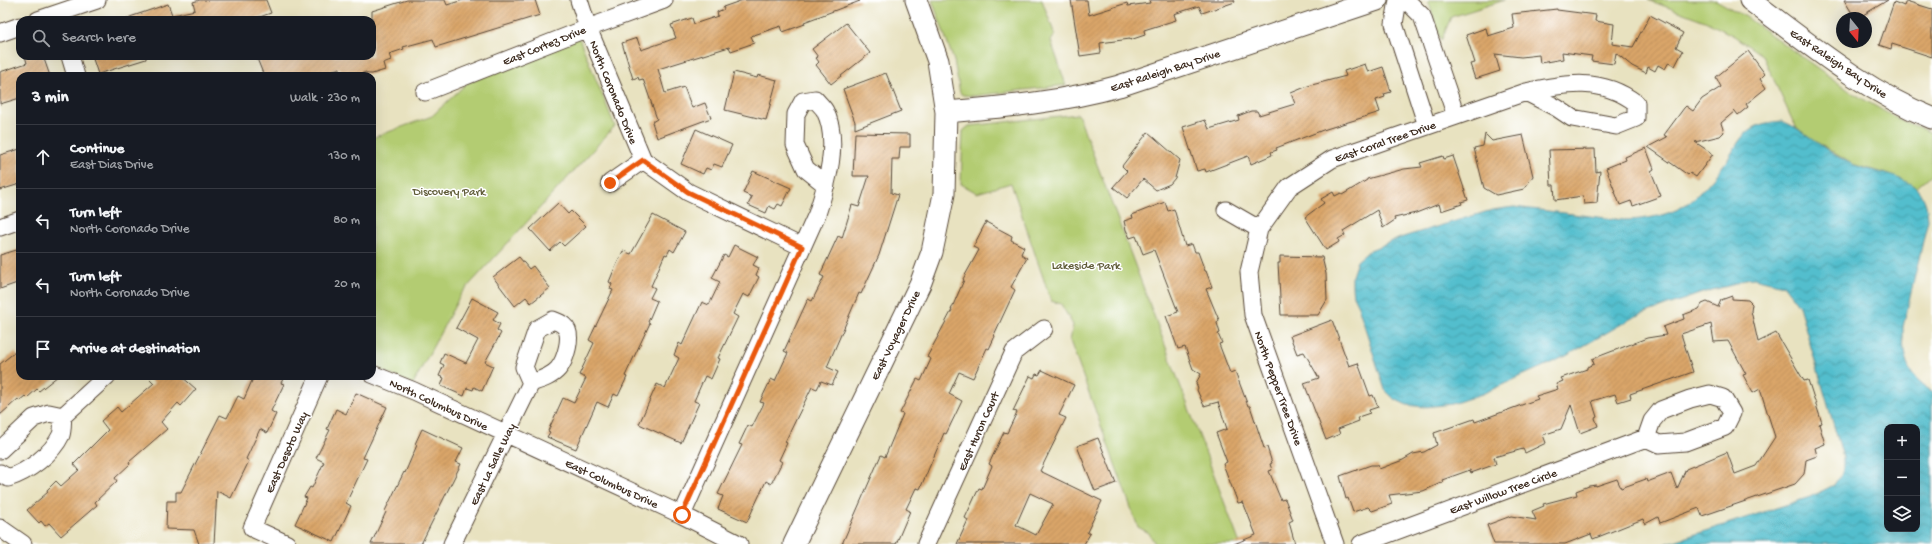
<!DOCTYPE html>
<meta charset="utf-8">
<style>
:root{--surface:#171b24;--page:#20242c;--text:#f1f3f6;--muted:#9ea1a6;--line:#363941}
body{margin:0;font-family:"Gochi Hand",sans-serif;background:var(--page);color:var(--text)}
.controls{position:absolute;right:12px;bottom:12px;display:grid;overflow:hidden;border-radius:8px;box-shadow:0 4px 16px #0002}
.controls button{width:36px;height:36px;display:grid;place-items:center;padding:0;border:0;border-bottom:1px solid var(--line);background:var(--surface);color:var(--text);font:20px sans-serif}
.compass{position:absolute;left:1836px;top:12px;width:36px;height:36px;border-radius:50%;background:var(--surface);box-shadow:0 4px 16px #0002;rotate:162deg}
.stop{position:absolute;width:12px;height:12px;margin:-9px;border:3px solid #ea580c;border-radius:50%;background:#fff}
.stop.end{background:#ea580c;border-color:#fff;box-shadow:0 1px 4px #0008}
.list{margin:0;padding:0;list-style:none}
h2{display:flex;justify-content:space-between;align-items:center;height:52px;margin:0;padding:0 16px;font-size:17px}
h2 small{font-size:13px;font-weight:400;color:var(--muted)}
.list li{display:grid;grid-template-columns:26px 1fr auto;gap:12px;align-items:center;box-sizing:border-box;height:64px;padding:0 16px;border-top:1px solid var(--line)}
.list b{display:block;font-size:15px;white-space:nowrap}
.list p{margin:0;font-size:13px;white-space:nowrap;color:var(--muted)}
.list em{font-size:13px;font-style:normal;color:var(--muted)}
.icon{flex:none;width:22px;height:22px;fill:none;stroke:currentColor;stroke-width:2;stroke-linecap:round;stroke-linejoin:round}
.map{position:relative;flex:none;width:1932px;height:544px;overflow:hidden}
.search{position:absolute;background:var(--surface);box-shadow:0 4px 16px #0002;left:16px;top:16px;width:360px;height:44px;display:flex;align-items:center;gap:10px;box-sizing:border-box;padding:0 14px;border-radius:12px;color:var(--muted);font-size:15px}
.panel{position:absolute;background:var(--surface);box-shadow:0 4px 16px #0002;left:16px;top:72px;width:360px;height:308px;border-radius:12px}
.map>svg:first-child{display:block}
.park{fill:#b3cc72;stroke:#777b48}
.water{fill:url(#water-waves);stroke:#467476;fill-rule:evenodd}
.building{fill:url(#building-hatch);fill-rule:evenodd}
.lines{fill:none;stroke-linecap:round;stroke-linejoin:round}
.minor-casing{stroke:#554636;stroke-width:19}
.tertiary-casing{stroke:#554636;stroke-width:23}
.minor{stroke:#fff;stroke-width:17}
.tertiary{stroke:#fff;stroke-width:21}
.route{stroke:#ea580c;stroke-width:5}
.labels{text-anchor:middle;stroke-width:3;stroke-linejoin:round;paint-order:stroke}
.street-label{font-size:12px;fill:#3b2a1e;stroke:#fff}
.park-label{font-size:12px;fill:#5f5b37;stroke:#fff}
</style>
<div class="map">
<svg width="1932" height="544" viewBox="0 0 1932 544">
<defs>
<pattern id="water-waves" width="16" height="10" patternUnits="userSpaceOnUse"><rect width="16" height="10" fill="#52becd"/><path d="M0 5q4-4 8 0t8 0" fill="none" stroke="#459ba6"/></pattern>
<pattern id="building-hatch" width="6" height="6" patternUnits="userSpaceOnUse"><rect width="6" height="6" fill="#daa669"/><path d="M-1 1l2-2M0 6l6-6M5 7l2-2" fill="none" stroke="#b28756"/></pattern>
</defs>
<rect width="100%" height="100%" fill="#fff"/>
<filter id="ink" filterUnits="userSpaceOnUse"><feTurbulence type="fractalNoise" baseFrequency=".025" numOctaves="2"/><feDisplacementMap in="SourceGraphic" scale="8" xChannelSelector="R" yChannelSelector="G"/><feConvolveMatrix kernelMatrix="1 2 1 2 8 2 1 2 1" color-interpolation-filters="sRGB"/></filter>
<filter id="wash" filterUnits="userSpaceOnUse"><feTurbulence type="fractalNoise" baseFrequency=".012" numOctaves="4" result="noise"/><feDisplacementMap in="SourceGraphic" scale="16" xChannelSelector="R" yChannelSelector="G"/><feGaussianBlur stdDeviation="0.9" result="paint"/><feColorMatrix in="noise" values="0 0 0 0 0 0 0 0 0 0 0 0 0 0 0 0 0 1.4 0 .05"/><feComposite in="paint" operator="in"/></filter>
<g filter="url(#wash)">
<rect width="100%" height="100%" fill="#e8e2c0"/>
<path class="park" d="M932 0H1042L1055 35 1051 41 1066 85 973 96 963 95 960 93 954 61Z
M1428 0H1505L1451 17 1441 41Z
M1648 0H1716L1746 17 1851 92 1894 117 1932 133V174L1916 188 1883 173 1852 164 1808 137 1795 126 1763 56 1734 36 1705 21Z
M579 38 615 126 461 294 413 384 372 367V138L432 116 467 83Z
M1078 114 1240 544H1155L1149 533 1138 527 1070 341 1073 325 1061 304 1051 301 1011 183 977 193 961 184 963 131 969 126Z"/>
<path class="water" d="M1782 121C1807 131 1826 153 1852 164 1869 171 1905 176 1917 189 1926 199 1927 207 1928 220L1903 327C1903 354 1904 376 1932 391V544H1665L1810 497 1834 485 1843 471V457L1799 306 1783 285 1754 278 1745 279 1736 284 1708 291 1634 317 1566 356 1482 394 1452 404 1425 407 1407 405 1394 399 1385 390 1358 306 1353 296 1352 287V276L1357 261 1370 250 1403 237 1492 210 1514 207 1623 220C1641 220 1659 217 1676 210 1695 202 1716 175 1728 159 1735 148 1740 137 1750 130 1760 123 1771 122 1782 121ZM1887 427H1917V529H1887Z"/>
<g id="blocks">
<path class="building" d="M200 0H266L271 13 251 20H174L173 15 195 10 193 2Z
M407 0H445L447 5 463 0H535L540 15 436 47 433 39 403 47 404 49 389 54 391 60 383 63 385 70 372 74H367L366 72 354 76H343L340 68 313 76H264L256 56H372V11Z
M743 0H859L860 1 804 22 805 24 783 32 781 26 751 36 754 43 731 51 729 47 658 69 665 93 684 87 692 108 705 103 711 118 657 138 652 122 657 119 643 79 639 80 638 77 633 79 622 43 637 38 641 50 676 38 671 25 692 18 694 24 718 16 717 12 724 9 723 7Z
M1071 0H1087L1089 15 1127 3 1128 6 1150 3 1149 0H1234L1235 2 1202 13 1199 6 1174 14 1176 20 1144 30 1145 35 1130 40V39L1100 43 1101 53 1080 56Z
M1844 0H1888L1858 18H1855Z
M1906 1 1932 9V57L1892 44 1891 49 1879 45 1894 2 1904 6Z
M168 4 174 20H127V18Z
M1557 9V10L1596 15 1595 21 1614 24 1612 44 1633 47 1650 15 1683 33 1676 47 1683 51 1675 66 1669 62 1665 69 1658 65 1655 71 1648 67 1646 73 1632 66 1616 53 1614 64 1591 61 1592 56 1562 52 1563 59 1540 63 1539 55 1521 57 1495 54 1500 71 1475 79 1470 64 1475 63 1466 35 1486 28 1488 36 1514 28 1512 14Z
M846 23 870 53 831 84 816 65 819 62 816 58 818 57 812 49Z
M1748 51 1765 74 1760 79 1766 88 1746 104 1748 107 1738 115 1735 111 1721 123 1724 132 1720 136 1695 142 1713 154 1696 177 1690 173 1688 175 1648 147 1667 137 1664 135 1684 108 1686 106 1693 111 1702 99 1721 87 1716 77Z
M25 56H43L50 76H20V98L0 104V72L27 63Z
M92 56H146V59L98 74Z
M1365 64 1368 72 1383 67 1391 92 1384 94 1385 97 1376 100 1380 112 1323 130 1276 148 1277 150 1271 152 1272 155 1251 164 1248 156 1206 172 1205 169 1197 171 1183 127 1205 120 1209 129 1239 120 1238 116 1251 111H1257L1259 115 1295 104 1291 93 1308 86 1346 76 1344 71Z
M734 72 757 78 758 75 777 80 766 120 725 110Z
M886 73 901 111 855 129V122L843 89Z
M696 129 732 145 722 167 714 164 711 170 706 168 703 174 681 164Z
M1148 132 1180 160 1175 178 1170 184 1156 190 1143 179 1127 198 1113 187 1127 171 1122 166Z
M855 133 910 134V147H900L899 159H892L891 193 898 195 879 255 861 294 859 293 827 367 838 372 832 385 821 381 817 389 812 387 785 442 787 443 779 460 782 462 771 484 766 481 747 522 718 509 723 496 718 494 742 445 739 444 748 425 752 427 764 403 760 402 771 379 775 381 788 353 784 351 808 299 812 301 824 277 820 275 838 236 842 238 852 205 859 207 869 176H853Z
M1485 134 1492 141 1523 135 1533 176 1524 189 1496 195 1484 188 1474 148 1483 146Z
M1646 148 1654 169 1651 171 1661 196 1633 206 1631 201 1620 205 1606 168 1626 160 1625 157Z
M20 149V184L0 190V155Z
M1595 149 1596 172 1600 171 1597 203 1584 204 1583 196 1555 200 1554 185H1551L1549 150Z
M1443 156 1444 159 1453 156 1468 200 1461 202 1462 204 1441 211 1439 204 1416 213 1394 218 1395 220 1383 228 1377 210 1343 231 1345 235 1338 239 1339 242 1326 250 1305 217 1324 203 1321 199 1333 192 1335 196 1341 193 1342 195 1367 180V179L1404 169 1422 167 1420 163Z
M753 171 791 188 782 206 778 204 775 209 769 206 766 213 748 205 752 197 743 193Z
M1165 202 1168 211 1174 209 1185 246 1192 244 1195 252H1198L1205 271H1206L1212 287 1206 289 1219 320 1217 323 1220 333 1218 334 1222 343 1219 344 1230 373 1235 371 1248 406H1250L1264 448 1267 447 1272 463 1270 464 1272 470 1269 471 1281 500 1285 499 1293 520 1289 522 1295 544H1234L1256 535 1243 502 1238 503 1223 464 1227 462 1216 433 1227 429 1218 402 1204 406 1197 390 1198 388 1196 383 1201 374 1193 369 1185 347 1178 349 1166 316 1178 312 1154 250 1143 254 1136 236 1130 238 1126 230 1124 221 1133 218 1132 215Z
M558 203 568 214 571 211 586 226 564 246 560 242 550 251 530 229Z
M653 215 685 232 674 252 670 249 667 255 665 254 651 286 655 288 650 298 657 301 648 322 650 323 625 376 627 377 618 396 614 394 608 407 597 402 576 449 547 437 550 432 548 431 563 398 574 403 586 378 579 375 594 343 589 340 613 290 610 289 612 284 609 282 614 270 623 251 631 254Z
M986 222 1012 236 1011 240 1024 247 1021 254 1027 258 1011 287 1015 290 994 335 995 336 989 349 987 348 973 378 959 372 949 394 962 401 946 434 944 433 920 489 916 488 906 509 910 511 896 544H842L881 455 885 457 903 414 900 413 917 379 921 381 931 359 927 357 952 310H951L964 280 963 279 979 250 973 247Z
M734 245 758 257 753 265 759 268 756 275 759 277 749 297 743 294 733 314 738 317 718 358 720 359 711 379 705 376 694 401 699 403 681 443 639 424 657 384 665 388 679 358 674 355 679 343 682 345 702 302 709 305 720 282 712 278 724 255 728 257Z
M20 249V282L0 289V255Z
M1280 256 1322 257 1326 274 1327 300 1318 315H1281L1278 263H1280Z
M519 257 529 269 533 266 550 288 531 303 526 297 515 306 493 277Z
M1732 296V299L1748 300 1752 304 1751 311 1758 342 1776 333 1804 381 1808 380 1822 423 1819 424 1825 444 1815 448 1817 456 1806 460 1804 474 1795 484 1702 516 1699 508 1660 523 1658 517 1645 524 1643 519 1593 539 1591 534 1565 544H1494L1487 525 1511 516 1536 520 1532 511 1544 506 1543 504 1577 495 1576 491 1589 486 1596 485V486L1617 479 1621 488 1646 479 1647 482 1671 473 1677 489 1686 469 1727 452 1735 474 1756 466 1775 437 1760 389 1753 393 1743 375 1746 374 1728 341 1714 342 1711 324 1681 334 1693 372 1630 394 1631 398 1618 402 1615 394 1592 401 1597 417 1595 418 1598 426 1580 433 1571 405 1561 429 1543 435 1546 443 1525 453 1523 449 1494 457 1496 464 1471 473 1470 470 1442 480 1443 482 1423 491 1389 495 1392 504 1372 511 1368 507 1353 512 1348 498 1346 499 1340 476 1371 465H1378L1379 469 1403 460 1413 454 1424 452 1437 445 1434 433 1474 419 1475 422 1538 399 1536 396 1558 389 1556 384 1563 381 1561 378 1587 369V367L1594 364 1592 359 1647 338 1666 335 1663 327 1684 319 1683 315 1699 309 1702 304 1707 302 1718 307 1721 300Z
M472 298 498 312 493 320 500 324 497 330 501 333 485 362 493 366 482 391 474 387 473 390 467 388 464 396 441 386 444 378 439 376 444 365 440 363 444 353 466 363 478 340 456 328Z
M1332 320 1349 366 1358 363 1370 396 1373 395 1378 407 1369 410 1370 413 1358 417 1359 421 1338 429 1340 434 1326 440 1304 383 1319 378 1304 352 1297 354 1290 336Z
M15 352 20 359V376H58L39 391 37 389 27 398 25 396 19 401 18 399 0 415V364Z
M1042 370 1074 385 1059 415 1066 418 1040 471 1102 501 1087 532 1090 534 1084 544H957L968 520 965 518 979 488 982 489 992 466 989 464 1004 432 1007 433 1017 412 1013 411 1030 376 1034 378 1036 374 1039 375ZM1030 493 1053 504 1036 535 1016 525Z
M147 376H181L196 389 181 406 178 403 161 422 167 429 129 462 130 464 115 478 117 481 95 502 97 505 61 536 49 523 45 526 41 521 39 523 27 510 48 492 47 490 56 481 61 486 79 470 74 464 108 430 101 421 117 407 121 412 154 383Z
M254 376H277L283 379 281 383 284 384 271 411 276 414 267 433 260 429 246 459 249 461 231 498 217 491 214 544H199L194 530 166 529 167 501H176V492H181L220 415 227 418 238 396 244 399Z
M356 393 387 407 363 458 367 459 346 503 351 506 334 542 295 524 307 498 304 497 310 487 312 488 324 462 316 458 330 430 327 429 336 409 346 414Z
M422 429 463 448 456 462 461 464 421 544H371L386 512 385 511 404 472 405 473 417 445 415 444Z
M1098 438 1116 483 1095 491 1077 446Z"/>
</g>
</g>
<g filter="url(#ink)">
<use href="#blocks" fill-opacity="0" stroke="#554636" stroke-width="1"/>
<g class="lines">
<defs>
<path id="minor" d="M579 0 588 28 643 160 688 192 802 247
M1398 0 1394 24 1427 126
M1406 0 1422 16 1456 116
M38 20 97 0
M0 33 20 26
M70 56 76 76
M425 92 588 28 664 0
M610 183 643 160
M1226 210 1259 229
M0 227 20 220
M372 374 414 391 682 515 739 544
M0 450 34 418 49 413 63 416
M0 473 8 478C28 472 52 454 61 435 63 429 62 422 63 416L107 376
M682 515 817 214C827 184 840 141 825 111 823 107 818 103 815 99L803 101 796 114 795 145 806 169 826 185
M0 528 23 544
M287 544 252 528 319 376
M452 544 531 383C540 380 551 377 558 369 565 361 574 334 564 326 562 323 557 322 553 320L537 329 524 367 531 383
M926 544 1014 352 1044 329
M1335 544 1253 315 1249 272 1259 229 1289 187 1332 159 1526 92C1566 83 1602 77 1636 103V118L1616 126 1572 118 1557 108 1526 92
M1361 544 1646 438 1659 444 1685 442 1725 427 1732 413 1723 398 1710 394 1690 399 1661 410 1652 421 1646 438"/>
<path id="tertiary" d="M1750 0C1808 43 1865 91 1932 118
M946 112C1005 107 1062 102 1119 86L1377 0
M794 544 921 282 932 252 944 194 946 112 938 61 916 0"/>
</defs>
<use href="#minor" class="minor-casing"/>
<use href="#tertiary" class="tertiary-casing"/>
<use href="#minor" class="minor"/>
<use href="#tertiary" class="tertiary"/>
</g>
</g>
<g class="lines" filter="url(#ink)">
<path class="route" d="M610 183 643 160 688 192 802 247 682 515"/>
</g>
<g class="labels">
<g class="street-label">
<text transform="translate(544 45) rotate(-22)" y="4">East Cortez Drive</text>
<text transform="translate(1839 63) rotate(34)" y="4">East Raleigh Bay Drive</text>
<text transform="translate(1165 70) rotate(-18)" y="4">East Raleigh Bay Drive</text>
<text transform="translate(614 92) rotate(68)" y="4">North Coronado Drive</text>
<text transform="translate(1385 141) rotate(-19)" y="4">East Coral Tree Drive</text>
<text transform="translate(895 335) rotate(-64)" y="4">East Voyager Drive</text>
<text transform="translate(1279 388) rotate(70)" y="4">North Pepper Tree Drive</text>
<text transform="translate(439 404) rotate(25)" y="4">North Columbus Drive</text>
<text transform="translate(978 431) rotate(-66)" y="4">East Huron Court</text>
<text transform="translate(286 452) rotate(-66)" y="4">East Desoto Way</text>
<text transform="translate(492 464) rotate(-64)" y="4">East La Salle Way</text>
<text transform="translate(612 483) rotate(25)" y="4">East Columbus Drive</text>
<text transform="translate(1503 491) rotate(-20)" y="4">East Willow Tree Circle</text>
</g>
<g class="park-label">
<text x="449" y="195">Discovery Park</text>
<text x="1086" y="269">Lakeside Park</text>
</g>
</g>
</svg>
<div class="controls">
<button>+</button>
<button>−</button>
<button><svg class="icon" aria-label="layers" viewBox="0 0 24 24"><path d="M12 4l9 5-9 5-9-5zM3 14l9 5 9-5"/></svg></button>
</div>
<svg class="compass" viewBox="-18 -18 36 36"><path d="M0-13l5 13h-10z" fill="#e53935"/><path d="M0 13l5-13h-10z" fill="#9ea1a6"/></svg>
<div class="stop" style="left:682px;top:515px"></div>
<div class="stop end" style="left:610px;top:183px"></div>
<div class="search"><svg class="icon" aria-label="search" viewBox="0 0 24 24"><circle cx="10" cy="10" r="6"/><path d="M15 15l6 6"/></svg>Search here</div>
<section class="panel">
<h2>3 min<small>Walk · 230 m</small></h2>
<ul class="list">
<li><svg class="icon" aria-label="ahead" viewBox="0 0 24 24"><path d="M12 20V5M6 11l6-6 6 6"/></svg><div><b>Continue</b><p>East Dias Drive</p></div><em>130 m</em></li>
<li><svg class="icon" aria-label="left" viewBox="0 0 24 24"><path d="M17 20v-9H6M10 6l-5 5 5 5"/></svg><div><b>Turn left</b><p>North Coronado Drive</p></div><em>80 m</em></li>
<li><svg class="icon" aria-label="left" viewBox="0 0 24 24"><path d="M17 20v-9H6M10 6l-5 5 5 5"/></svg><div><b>Turn left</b><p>North Coronado Drive</p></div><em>20 m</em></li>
<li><svg class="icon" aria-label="arrive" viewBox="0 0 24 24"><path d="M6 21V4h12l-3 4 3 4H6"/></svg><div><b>Arrive at destination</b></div></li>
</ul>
</section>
</div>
